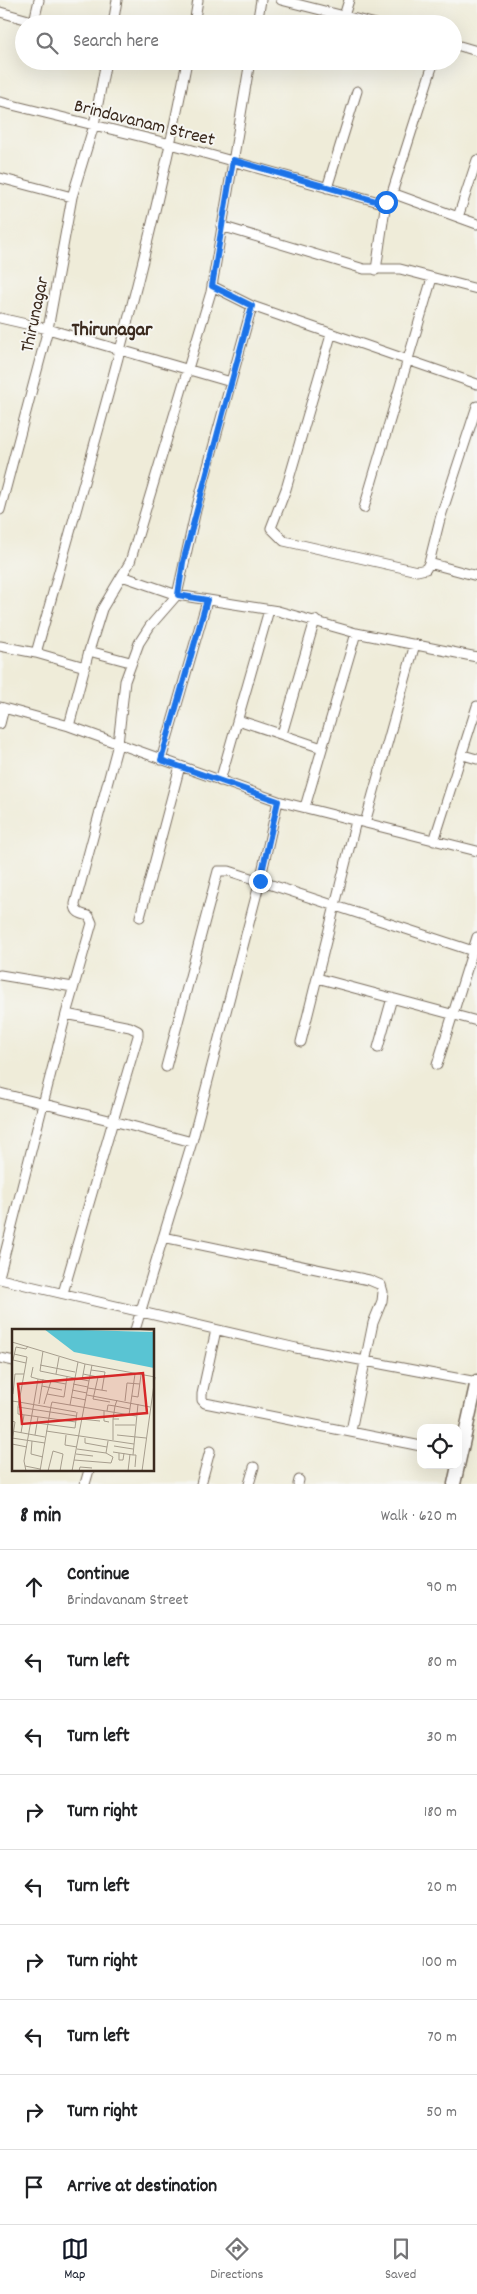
<!DOCTYPE html>
<meta charset="utf-8">
<style>
:root{--surface:#fff;--page:#f6f6f6;--text:#202124;--muted:#757577;--line:#e0e0e0;--accent:#111827}
body{margin:0;font-family:Dekko,sans-serif;background:var(--page);color:var(--text)}
.controls{position:absolute;right:15px;bottom:15px;display:grid;overflow:hidden;border-radius:10px;box-shadow:0 5px 20px #0002}
.controls button{width:45px;height:45px;display:grid;place-items:center;padding:0;border:0;border-bottom:1px solid var(--line);background:var(--surface);color:var(--text);font:25px sans-serif}
.stop{position:absolute;width:15px;height:15px;margin:-11px;border:4px solid #1a73e8;border-radius:50%;background:#fff}
.stop.end{background:#1a73e8;border-color:#fff;box-shadow:0 1px 5px #0008}
.list{margin:0;padding:0;list-style:none}
h2{display:flex;justify-content:space-between;align-items:center;height:65px;margin:0;padding:0 20px;font-size:21px}
h2 small{font-size:16px;font-weight:400;color:var(--muted)}
.list li{display:grid;grid-template-columns:32px 1fr auto;gap:15px;align-items:center;box-sizing:border-box;height:75px;padding:0 20px;border-top:1px solid var(--line)}
.list b{display:block;font-size:19px;white-space:nowrap}
.list p{margin:0;font-size:16px;white-space:nowrap;color:var(--muted)}
.list em{font-size:16px;font-style:normal;color:var(--muted)}
.icon{flex:none;width:28px;height:28px;fill:none;stroke:currentColor;stroke-width:2;stroke-linecap:round;stroke-linejoin:round}
.map{position:relative;flex:none;width:477px;height:1484px;overflow:hidden}
.search{position:absolute;background:var(--surface);box-shadow:0 5px 20px #0002;left:15px;right:15px;top:15px;height:55px;display:flex;align-items:center;gap:12px;box-sizing:border-box;padding:0 18px;border-radius:28px;color:var(--muted);font-size:19px}
.sheet{height:740px;background:var(--surface)}
nav{display:flex;justify-content:space-around;align-items:center;box-sizing:border-box;height:70px;border-top:1px solid var(--line);background:var(--surface);font-size:14px;color:var(--muted)}
nav a{display:grid;justify-items:center;gap:2px}
nav .on{color:var(--accent)}
.map>svg:first-child{display:block}
.lines{fill:none;stroke-linecap:round;stroke-linejoin:round}
.street-casing{stroke:#7a6e5f;stroke-width:11}
.secondary-casing{stroke:#7a6e5f;stroke-width:15}
.street{stroke:#fff;stroke-width:9}
.secondary{stroke:#fff;stroke-width:12}
.route{stroke:#1a73e8;stroke-width:6}
.labels{text-anchor:middle;stroke-width:4;stroke-linejoin:round;paint-order:stroke}
.street-label{font-size:19px;fill:#3b2a1e;stroke:#f6f6f2}
.neighbourhood-label{font-size:20px;font-weight:bold;fill:#3b2a1e;stroke:#f6f6f2}
.inset-road{fill:none;stroke:#a79e8e;stroke-width:1}
.view{fill:#d62828;fill-opacity:0.15;stroke:#d62828;stroke-width:2.5}
.inset-edge{fill:none;stroke:#3b2a1e;stroke-width:2.5}
</style>
<div class="map">
<svg width="477" height="1484" viewBox="0 0 477 1484">
<rect width="100%" height="100%" fill="#f6f6f2"/>
<filter id="ink" filterUnits="userSpaceOnUse"><feTurbulence type="fractalNoise" baseFrequency=".02" numOctaves="2"/><feDisplacementMap in="SourceGraphic" scale="10" xChannelSelector="R" yChannelSelector="G"/><feConvolveMatrix kernelMatrix="1 2 1 2 8 2 1 2 1" color-interpolation-filters="sRGB"/></filter>
<filter id="wash" filterUnits="userSpaceOnUse"><feTurbulence type="fractalNoise" baseFrequency=".0096" numOctaves="4" result="noise"/><feDisplacementMap in="SourceGraphic" scale="20" xChannelSelector="R" yChannelSelector="G"/><feGaussianBlur stdDeviation="1.12" result="paint"/><feColorMatrix in="noise" values="0 0 0 0 0 0 0 0 0 0 0 0 0 0 0 0 0 1.4 0 .05"/><feComposite in="paint" operator="in"/></filter>
<g filter="url(#wash)">
<rect width="100%" height="100%" fill="#efecd9"/>
</g>
<g filter="url(#ink)">
<g class="lines">
<defs>
<path id="street" d="M281 0 376 24
M0 12 43 24
M344 16 349 0
M34 21 39 0
M113 24 117 0
M194 24 198 0
M257 24 261 0
M453 44 477 51
M0 102 171 144 379 202 386 201 392 193 477 224
M0 178 72 197
M327 188 357 91
M392 193 434 61
M458 217 477 160
M221 226 364 269H400L477 289
M376 270 386 201
M212 286 252 306 477 384
M0 318 48 329 231 382 196 510 177 595 150 626 139 643 125 681 118 744 75 904C75 913 81 914 89 916L92 923 66 1014 0 1273
M331 335 286 489 271 528 284 541 417 571 426 569 429 563 477 576
M231 382 252 306
M364 508 432 278
M0 510 48 329 72 197 94 125 106 61
M429 563 440 519 477 406
M122 576 177 595 278 611 356 633 477 657
M0 646 36 653 85 667
M89 651 102 609 130 562 211 292 250 61
M36 653C91 457 149 261 187 61
M0 707 69 726 278 801 477 851
M238 720 322 748
M0 724 4 708
M69 726 89 651 130 662
M282 734 315 620
M463 755 477 759
M161 760 207 601
M220 781 269 610
M305 807 356 633
M365 823 415 644
M434 841 477 706
M140 917 180 766
M0 975 73 987
M317 978 477 1021
M66 1014 130 1027 138 1031V1036L113 1121 192 1142
M301 1042 356 821
M378 1048 392 998
M437 1065 477 937
M166 1067 218 871H229L473 951
M0 1093 113 1121 63 1293
M163 1237 369 1280 381 1285 383 1292 382 1301 373 1323 351 1431
M0 1279 296 1348 477 1382
M135 1330 192 1142 260 881 278 801
M216 1330 202 1394V1400L205 1403 421 1446
M0 1358 14 1361
M85 1484 89 1470
M201 1484 210 1451
M249 1484 254 1467
M298 1484 299 1480"/>
<path id="secondary" d="M454 1484 477 1381"/>
</defs>
<use href="#street" class="street-casing"/>
<use href="#secondary" class="secondary-casing"/>
<use href="#street" class="street"/>
<use href="#secondary" class="secondary"/>
</g>
</g>
<g class="lines" filter="url(#ink)">
<path class="route" d="M260 881 278 801 161 760 207 600 178 595 183 562 252 306 212 286 233 160 379 202H386"/>
</g>
<g class="labels">
<g class="street-label">
<text transform="translate(145 121) rotate(14)" y="7">Brindavanam Street</text>
<text transform="translate(33 314) rotate(-78)" y="7">Thirunagar</text>
</g>
<g class="neighbourhood-label">
<text x="112" y="335">Thirunagar</text>
</g>
</g>
<g transform="translate(12 1329)">
<rect width="142" height="142" fill="#efecd9"/>
<path d="M32 0 142 3V39L62 23Z" fill="#59c4d3"/>
<path class="inset-road" d="M123 0 143 2M0 13 73 35 143 48M31 22 28 42 77 52M2 25 15 28 14 34M28 36 63 43M79 41 93 43 90 61M44 45 47 28M71 45 86 48M86 48 81 70 98 73M26 50 54 55M70 51 73 35M61 55 76 58M30 57 50 61M76 59 95 62M60 61 75 64M1 65 3 45H12M35 65 52 68 55 48M75 66 138 78M120 67 126 68 129 46M59 68 74 71M0 72 7 73 14 34 1 31 4 18 14 20 16 17M113 72 115 54 128 55M27 75 31 50M32 75 39 52M58 76 66 33M39 77 40 73 124 87M6 78 7 73 64 83M92 82V92L97 93M95 82 96 76 103 77 105 71M117 86 123 45M69 90 88 92M107 90H101L103 77 118 80M0 92 3 93 0 113M64 93 6 85V78L64 87M25 94 63 99 65 83M103 96H123M0 102 33 108M34 102 122 115M9 104 12 86M23 106 26 88M54 106 53 116 65 118M105 106 134 109M0 109 33 114M73 109V114L95 118M101 111V90M20 112 19 125 31 128M0 115 15 118M102 117 121 120M65 120 94 124M101 123 121 126 126 75M107 124V131H111L112 124M64 125 81 127M121 126H124L123 138M62 131 99 134 101 128 94 124 96 112M13 137 28 140M14 142 12 132 26 50 19 48 21 38M28 142 39 77M36 142 41 122 51 125 48 142M60 142 80 36M67 142 68 138 80 139M116 142 118 125M130 142 143 48"/>
<path class="view" d="M131 44 135 84 10 95 6 55Z"/>
<rect width="142" height="142" class="inset-edge"/>
</g>
</svg>
<div class="controls">
<button><svg class="icon" aria-label="locate" viewBox="0 0 24 24"><circle cx="12" cy="12" r="6"/><path d="M12 2v4M12 18v4M2 12h4M18 12h4"/></svg></button>
</div>
<div class="stop" style="left:386px;top:202px"></div>
<div class="stop end" style="left:260px;top:881px"></div>
<div class="search"><svg class="icon" aria-label="search" viewBox="0 0 24 24"><circle cx="10" cy="10" r="6"/><path d="M15 15l6 6"/></svg>Search here</div>
</div>
<section class="sheet">
<h2>8 min<small>Walk · 620 m</small></h2>
<ul class="list">
<li><svg class="icon" aria-label="ahead" viewBox="0 0 24 24"><path d="M12 20V5M6 11l6-6 6 6"/></svg><div><b>Continue</b><p>Brindavanam Street</p></div><em>90 m</em></li>
<li><svg class="icon" aria-label="left" viewBox="0 0 24 24"><path d="M17 20v-9H6M10 6l-5 5 5 5"/></svg><div><b>Turn left</b></div><em>80 m</em></li>
<li><svg class="icon" aria-label="left" viewBox="0 0 24 24"><path d="M17 20v-9H6M10 6l-5 5 5 5"/></svg><div><b>Turn left</b></div><em>30 m</em></li>
<li><svg class="icon" aria-label="right" viewBox="0 0 24 24"><path d="M7 20v-9h11M14 6l5 5-5 5"/></svg><div><b>Turn right</b></div><em>180 m</em></li>
<li><svg class="icon" aria-label="left" viewBox="0 0 24 24"><path d="M17 20v-9H6M10 6l-5 5 5 5"/></svg><div><b>Turn left</b></div><em>20 m</em></li>
<li><svg class="icon" aria-label="right" viewBox="0 0 24 24"><path d="M7 20v-9h11M14 6l5 5-5 5"/></svg><div><b>Turn right</b></div><em>100 m</em></li>
<li><svg class="icon" aria-label="left" viewBox="0 0 24 24"><path d="M17 20v-9H6M10 6l-5 5 5 5"/></svg><div><b>Turn left</b></div><em>70 m</em></li>
<li><svg class="icon" aria-label="right" viewBox="0 0 24 24"><path d="M7 20v-9h11M14 6l5 5-5 5"/></svg><div><b>Turn right</b></div><em>50 m</em></li>
<li><svg class="icon" aria-label="arrive" viewBox="0 0 24 24"><path d="M6 21V4h12l-3 4 3 4H6"/></svg><div><b>Arrive at destination</b></div></li>
</ul>
</section>
<nav>
<a class="on"><svg class="icon" aria-label="map" viewBox="0 0 24 24"><path d="M3 6l6-2 6 2 6-2v14l-6 2-6-2-6 2zM9 4v14M15 6v14"/></svg>Map</a>
<a><svg class="icon" aria-label="directions" viewBox="0 0 24 24"><path d="M12 3l9 9-9 9-9-9zM9 14v-3h6M13 9l2 2-2 2"/></svg>Directions</a>
<a><svg class="icon" aria-label="saved" viewBox="0 0 24 24"><path d="M7 4h10v16l-5-4-5 4z"/></svg>Saved</a>
</nav>
